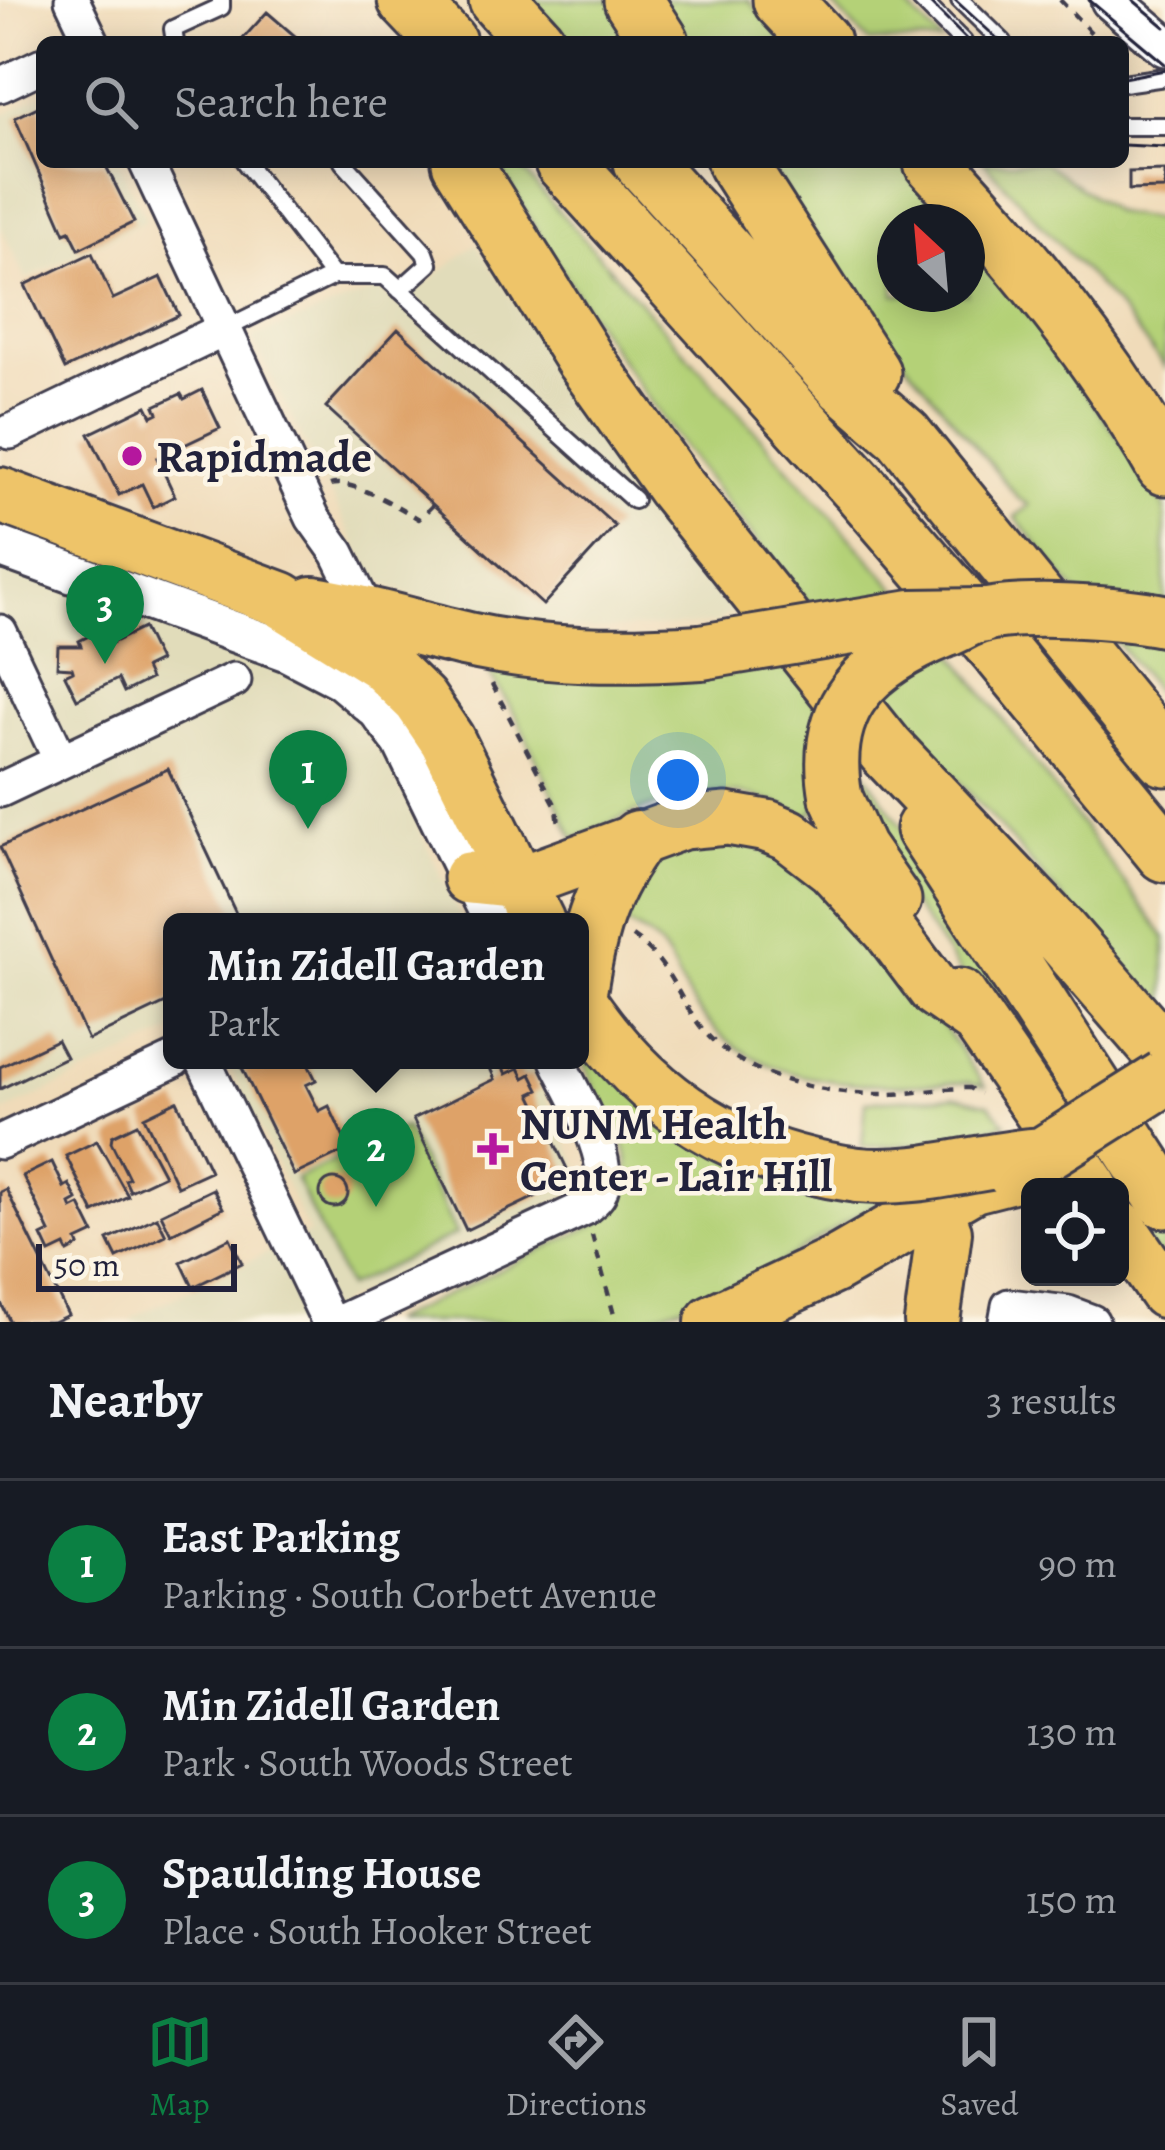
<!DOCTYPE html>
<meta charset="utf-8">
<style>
:root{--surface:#171b24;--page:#242831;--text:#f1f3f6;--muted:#9ea1a6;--line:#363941;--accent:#0b8043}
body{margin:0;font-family:Alegreya,serif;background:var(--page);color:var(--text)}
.controls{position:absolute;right:36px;bottom:36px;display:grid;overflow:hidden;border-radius:18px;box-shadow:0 6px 30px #0003}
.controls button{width:108px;height:108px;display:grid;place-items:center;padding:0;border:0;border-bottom:3px solid var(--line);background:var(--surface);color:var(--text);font:60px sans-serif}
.compass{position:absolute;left:877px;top:204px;width:108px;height:108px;border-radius:50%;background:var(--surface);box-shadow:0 6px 30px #0003;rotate:334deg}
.scale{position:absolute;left:36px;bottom:30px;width:201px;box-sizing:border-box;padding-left:12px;border:6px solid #22223b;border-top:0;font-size:33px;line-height:42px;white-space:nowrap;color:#22223b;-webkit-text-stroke:9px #fcf5e5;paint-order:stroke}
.you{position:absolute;left:678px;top:780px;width:42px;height:42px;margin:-30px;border:9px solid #fff;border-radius:50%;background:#1a73e8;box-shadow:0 0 0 18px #1a73e833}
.badge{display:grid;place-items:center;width:78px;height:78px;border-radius:50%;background:var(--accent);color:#fff;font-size:39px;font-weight:700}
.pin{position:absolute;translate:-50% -99px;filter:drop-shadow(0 3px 6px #0008)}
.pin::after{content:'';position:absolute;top:63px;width:42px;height:36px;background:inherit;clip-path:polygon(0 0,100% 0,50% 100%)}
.popup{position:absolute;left:163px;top:913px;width:426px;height:156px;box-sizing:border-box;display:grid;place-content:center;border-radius:18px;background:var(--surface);filter:drop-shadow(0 3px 9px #0005);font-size:39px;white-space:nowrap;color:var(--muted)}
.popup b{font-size:45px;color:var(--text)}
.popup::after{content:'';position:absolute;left:50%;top:100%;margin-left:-24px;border:24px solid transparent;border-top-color:var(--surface)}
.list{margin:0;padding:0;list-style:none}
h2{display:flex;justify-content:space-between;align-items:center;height:156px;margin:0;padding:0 48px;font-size:51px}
h2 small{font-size:39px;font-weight:400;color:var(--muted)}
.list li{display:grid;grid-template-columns:78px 1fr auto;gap:36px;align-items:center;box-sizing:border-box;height:168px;padding:0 48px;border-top:3px solid var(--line)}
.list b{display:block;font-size:45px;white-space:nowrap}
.list p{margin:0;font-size:39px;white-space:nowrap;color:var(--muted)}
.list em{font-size:39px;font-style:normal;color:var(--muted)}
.icon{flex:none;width:66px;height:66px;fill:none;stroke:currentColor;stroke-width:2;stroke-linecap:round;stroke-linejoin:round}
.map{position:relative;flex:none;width:1165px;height:1322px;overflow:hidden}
.search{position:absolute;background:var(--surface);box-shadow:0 6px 30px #0003;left:36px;right:36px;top:36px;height:132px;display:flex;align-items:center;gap:30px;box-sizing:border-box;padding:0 42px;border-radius:18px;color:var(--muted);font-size:45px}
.sheet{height:660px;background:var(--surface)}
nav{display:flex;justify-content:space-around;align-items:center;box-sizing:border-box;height:168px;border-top:3px solid var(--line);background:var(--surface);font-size:33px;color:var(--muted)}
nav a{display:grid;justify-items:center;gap:6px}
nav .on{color:var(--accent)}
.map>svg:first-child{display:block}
.built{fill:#e1dcba}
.green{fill:#b4d177;stroke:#6b7a59;stroke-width:3}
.building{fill:#dea268}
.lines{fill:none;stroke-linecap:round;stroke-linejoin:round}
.service-casing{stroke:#413e4e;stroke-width:22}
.minor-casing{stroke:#413e4e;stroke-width:39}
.tertiary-casing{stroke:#413e4e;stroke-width:45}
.primary-casing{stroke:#413e4e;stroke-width:57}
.trunk-casing{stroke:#413e4e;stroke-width:60}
.motorway-casing{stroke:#413e4e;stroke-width:63}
.path{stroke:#413e4e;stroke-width:4.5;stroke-dasharray:9 9;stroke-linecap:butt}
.service{stroke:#fff;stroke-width:16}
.minor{stroke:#fff;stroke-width:33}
.tertiary{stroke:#fff;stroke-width:39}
.primary{stroke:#eec469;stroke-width:51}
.trunk{stroke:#eec469;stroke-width:54}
.motorway{stroke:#eec469;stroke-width:57}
.tram{stroke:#22223b;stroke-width:3}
.primary-bridge-casing{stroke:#413e4e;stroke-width:57;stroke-linecap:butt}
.trunk-bridge-casing{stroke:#413e4e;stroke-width:60;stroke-linecap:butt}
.primary-bridge{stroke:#eec469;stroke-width:51}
.trunk-bridge{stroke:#eec469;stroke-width:54}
.poi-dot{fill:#b5179e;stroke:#fcf5e5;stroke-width:4.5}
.labels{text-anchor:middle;stroke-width:9;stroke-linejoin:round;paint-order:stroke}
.poi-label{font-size:45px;font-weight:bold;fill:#22223b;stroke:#fcf5e5;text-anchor:start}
</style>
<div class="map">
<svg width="1165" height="1322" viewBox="0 0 1165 1322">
<rect width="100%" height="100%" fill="#fcf5e5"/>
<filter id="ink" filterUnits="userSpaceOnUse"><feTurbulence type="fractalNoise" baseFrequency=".00833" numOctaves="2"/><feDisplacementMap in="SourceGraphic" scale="24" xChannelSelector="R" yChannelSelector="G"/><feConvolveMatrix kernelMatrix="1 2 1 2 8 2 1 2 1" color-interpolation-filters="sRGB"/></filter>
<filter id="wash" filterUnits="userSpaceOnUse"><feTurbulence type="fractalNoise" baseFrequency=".004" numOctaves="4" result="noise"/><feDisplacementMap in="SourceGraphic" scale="48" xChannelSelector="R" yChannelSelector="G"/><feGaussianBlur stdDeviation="2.7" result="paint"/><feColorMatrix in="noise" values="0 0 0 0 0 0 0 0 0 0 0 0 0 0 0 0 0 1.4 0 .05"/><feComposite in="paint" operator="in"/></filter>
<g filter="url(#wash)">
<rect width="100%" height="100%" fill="#f0dbb9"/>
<path class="built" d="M42 95V162H118L146 220 26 279 0 225V116Z
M476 244 567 381 737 608 716 624 591 630 518 622 404 593 372 577 252 338 380 289 398 305Z
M8 567 301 679 328 697 349 713 388 763 463 922H172V1032L0 1114V571Z
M227 1060H529L588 1186 341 1303 325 1322H133L131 1318 309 1233Z"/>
<path class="green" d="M532 0H748L788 42H570Z
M828 0H901L942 42H869Z
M497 162H515L952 651 1165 937V1016C933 747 669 474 497 162Z
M766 162H903L959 222H895V294H967V230L1152 483 1165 508V702L1015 517 1029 505 1019 499 864 312Z
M984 162H1044L1116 213 1157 220 1165 226V367L1120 310Z
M787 661 978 935 1165 1224V1267L1120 1202V1187H1110L915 908 814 808 812 814 805 816C790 810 775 802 760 798 695 781 632 813 574 839L517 718 489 673 495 662Z
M697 842 753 845 813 874 924 999 985 1086 968 1082C875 1087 759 1094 697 1009 665 966 678 946 621 922 642 877 648 859 697 842Z
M580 1035 882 1199 777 1265 728 1289 633 1322H389L600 1222C675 1157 580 1108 580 1035Z
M957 1096 989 1104 1006 1124 928 1144 862 1147 866 1101Z
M405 1127 456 1234 347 1287 296 1179Z"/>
<g id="blocks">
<path class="building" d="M267 12 302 42H240Z
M42 105V162H104L134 222 79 249 70 231 65 233 15 118Z
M1165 171V189L1129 190V172Z
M92 253 113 299 161 277 179 315 65 369 25 285Z
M398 329 615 526 543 605 326 407Z
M202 390 220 428 157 458 175 496 153 507 142 484 119 495 89 434 147 406 152 416 158 413 155 406 181 394 184 399Z
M143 628 159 661 145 668 150 679 124 692 118 679 77 699 65 675 73 671 72 668 57 667 58 646H81L79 641 101 630 108 645Z
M168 769 240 922H172V1000L88 1040 0 847Z
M57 1040 66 1057 0 1089V1067Z
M248 1060H306L316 1080 306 1085 319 1111 329 1106 349 1149 294 1175 240 1064Z
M500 1061 506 1074 519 1068 524 1078 531 1074 539 1090 531 1094 572 1179 466 1230 413 1119 495 1079 489 1066Z
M177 1101 210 1171 177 1186 144 1117Z
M137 1124 164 1175 130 1191 125 1180 129 1178 111 1142 112 1136Z
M97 1141 128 1196 94 1213 66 1156Z
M52 1162 64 1187 69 1184 77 1200 70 1204 72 1209 80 1205 94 1233 77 1241 79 1246 68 1252 65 1246 50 1253 42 1236 50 1232 23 1176Z
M320 1193a14 14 0 1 1 28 0a14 14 0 1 1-28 0Z
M6 1189 68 1315 53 1322H10L0 1301V1192Z
M213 1189 223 1208 171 1234 161 1214Z
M157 1217 166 1235 117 1258 108 1240Z
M230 1238 242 1263 193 1287 181 1262Z"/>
</g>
</g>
<g filter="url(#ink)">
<use href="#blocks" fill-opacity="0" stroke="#413e4e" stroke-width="3"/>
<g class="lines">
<defs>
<path id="service" d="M921 0 963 42
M960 0 1003 42
M175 42 173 29 221 7V0
M1123 83 1165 77
M1123 126H1165
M343 162 425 253 429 264 400 290
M333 276H385L634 500
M223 330 333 276 245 162"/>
<path id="minor" d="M72 0 92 42
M0 85 42 65
M146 162 313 518 338 553 367 612
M10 432 223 330
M0 632 61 761
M0 790 234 680
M469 878 491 922
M203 1060 329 1322
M0 1142 174 1060
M340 1322 585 1208C590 1203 596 1200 599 1194 617 1163 571 1090 557 1060
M1006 1322 1009 1306 1068 1313 1092 1322"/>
<path id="tertiary" d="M1111 0 1165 46
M0 547 287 651 341 679 378 710 402 741 469 878"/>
<path id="primary" d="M836 797 859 848 895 900
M469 878 518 883 683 823 727 819 767 826 789 835 832 868 889 930 935 991 977 1020
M960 995 1092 1187
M1120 1227 1165 1292"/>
<path id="trunk" d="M0 495 280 599 381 662 420 700 447 740 537 922
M313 604C366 612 415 628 468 640 545 657 622 657 701 652
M580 986C590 924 601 890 638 838
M580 1003C650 1106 736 1158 858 1175
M713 1322 835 1265 973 1185 1012 1175
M932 1322 944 1232"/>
<path id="motorway" d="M407 0 447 42
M498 0 536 42
M633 0 660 42
M782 0 821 42
M461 162 585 360 674 485 886 750 1053 926 1165 1055
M564 162 858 486 1001 652 1165 853
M643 162 845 385 903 435 1165 757
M736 162 871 373
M933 162C1020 256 1101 354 1165 466
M925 829 1165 1199"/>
</defs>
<use href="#service" class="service-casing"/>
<use href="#minor" class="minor-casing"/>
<use href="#tertiary" class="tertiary-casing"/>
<use href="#primary" class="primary-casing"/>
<use href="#trunk" class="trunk-casing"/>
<use href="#motorway" class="motorway-casing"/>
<path class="path" d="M1060 0 1100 42
M330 485C350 478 399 507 419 519L433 505
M492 684 557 808 559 824
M632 936C671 963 675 995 704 1031 743 1078 827 1095 885 1094 913 1094 940 1088 969 1088L980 1094
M592 1235 616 1322"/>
<use href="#service" class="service"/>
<use href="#minor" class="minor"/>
<use href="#tertiary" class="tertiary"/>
<use href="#primary" class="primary"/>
<use href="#trunk" class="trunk"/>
<use href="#motorway" class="motorway"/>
<path class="tram" d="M927 0 969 42
M955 0 1001 42
M1089 0 1165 64
M1133 0 1165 27
M1123 78 1165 70
M1123 145 1165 147"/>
<defs>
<path id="primary-bridge" d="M836 797C819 704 868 663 946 631 957 627 969 619 980 616 1023 605 1120 612 1165 621"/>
<path id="trunk-bridge" d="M701 652 912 617 981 616
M1014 1173 1165 1078
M858 1175C921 1181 980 1159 1043 1155"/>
</defs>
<use href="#primary-bridge" class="primary-bridge-casing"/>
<use href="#trunk-bridge" class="trunk-bridge-casing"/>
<use href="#primary-bridge" class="primary-bridge"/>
<use href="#trunk-bridge" class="trunk-bridge"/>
</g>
</g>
<g class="poi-dot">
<circle cx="132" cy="456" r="12"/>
<path d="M487 1131h12v12h12v12h-12v12h-12v-12h-12v-12h12z"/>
</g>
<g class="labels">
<g class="poi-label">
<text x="156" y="472">Rapidmade</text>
<text x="520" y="1139">NUNM Health<tspan x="520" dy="52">Center - Lair Hill</tspan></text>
</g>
</g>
</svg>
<div class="controls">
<button><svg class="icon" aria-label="locate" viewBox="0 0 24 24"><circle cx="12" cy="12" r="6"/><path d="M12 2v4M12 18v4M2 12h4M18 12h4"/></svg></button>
</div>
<svg class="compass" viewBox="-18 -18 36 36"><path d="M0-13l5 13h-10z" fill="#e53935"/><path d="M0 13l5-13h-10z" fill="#9ea1a6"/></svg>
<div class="scale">50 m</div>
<div class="you"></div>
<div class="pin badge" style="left:308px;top:829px">1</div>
<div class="pin badge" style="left:376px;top:1207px">2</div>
<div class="popup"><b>Min Zidell Garden</b>Park</div>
<div class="pin badge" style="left:105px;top:664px">3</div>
<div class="search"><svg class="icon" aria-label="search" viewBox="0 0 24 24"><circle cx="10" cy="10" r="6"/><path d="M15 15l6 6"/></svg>Search here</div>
</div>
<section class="sheet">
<h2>Nearby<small>3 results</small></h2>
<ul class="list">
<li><span class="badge">1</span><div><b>East Parking</b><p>Parking · South Corbett Avenue</p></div><em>90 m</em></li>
<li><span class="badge">2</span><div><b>Min Zidell Garden</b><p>Park · South Woods Street</p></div><em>130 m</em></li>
<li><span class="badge">3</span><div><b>Spaulding House</b><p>Place · South Hooker Street</p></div><em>150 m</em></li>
</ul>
</section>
<nav>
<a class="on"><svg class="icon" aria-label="map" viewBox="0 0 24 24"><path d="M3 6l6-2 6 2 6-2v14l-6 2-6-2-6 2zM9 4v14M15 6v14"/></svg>Map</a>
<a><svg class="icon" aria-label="directions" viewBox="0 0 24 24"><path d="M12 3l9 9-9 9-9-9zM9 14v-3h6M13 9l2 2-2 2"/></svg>Directions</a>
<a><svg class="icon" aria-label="saved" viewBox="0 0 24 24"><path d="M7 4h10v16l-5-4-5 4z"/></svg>Saved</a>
</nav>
